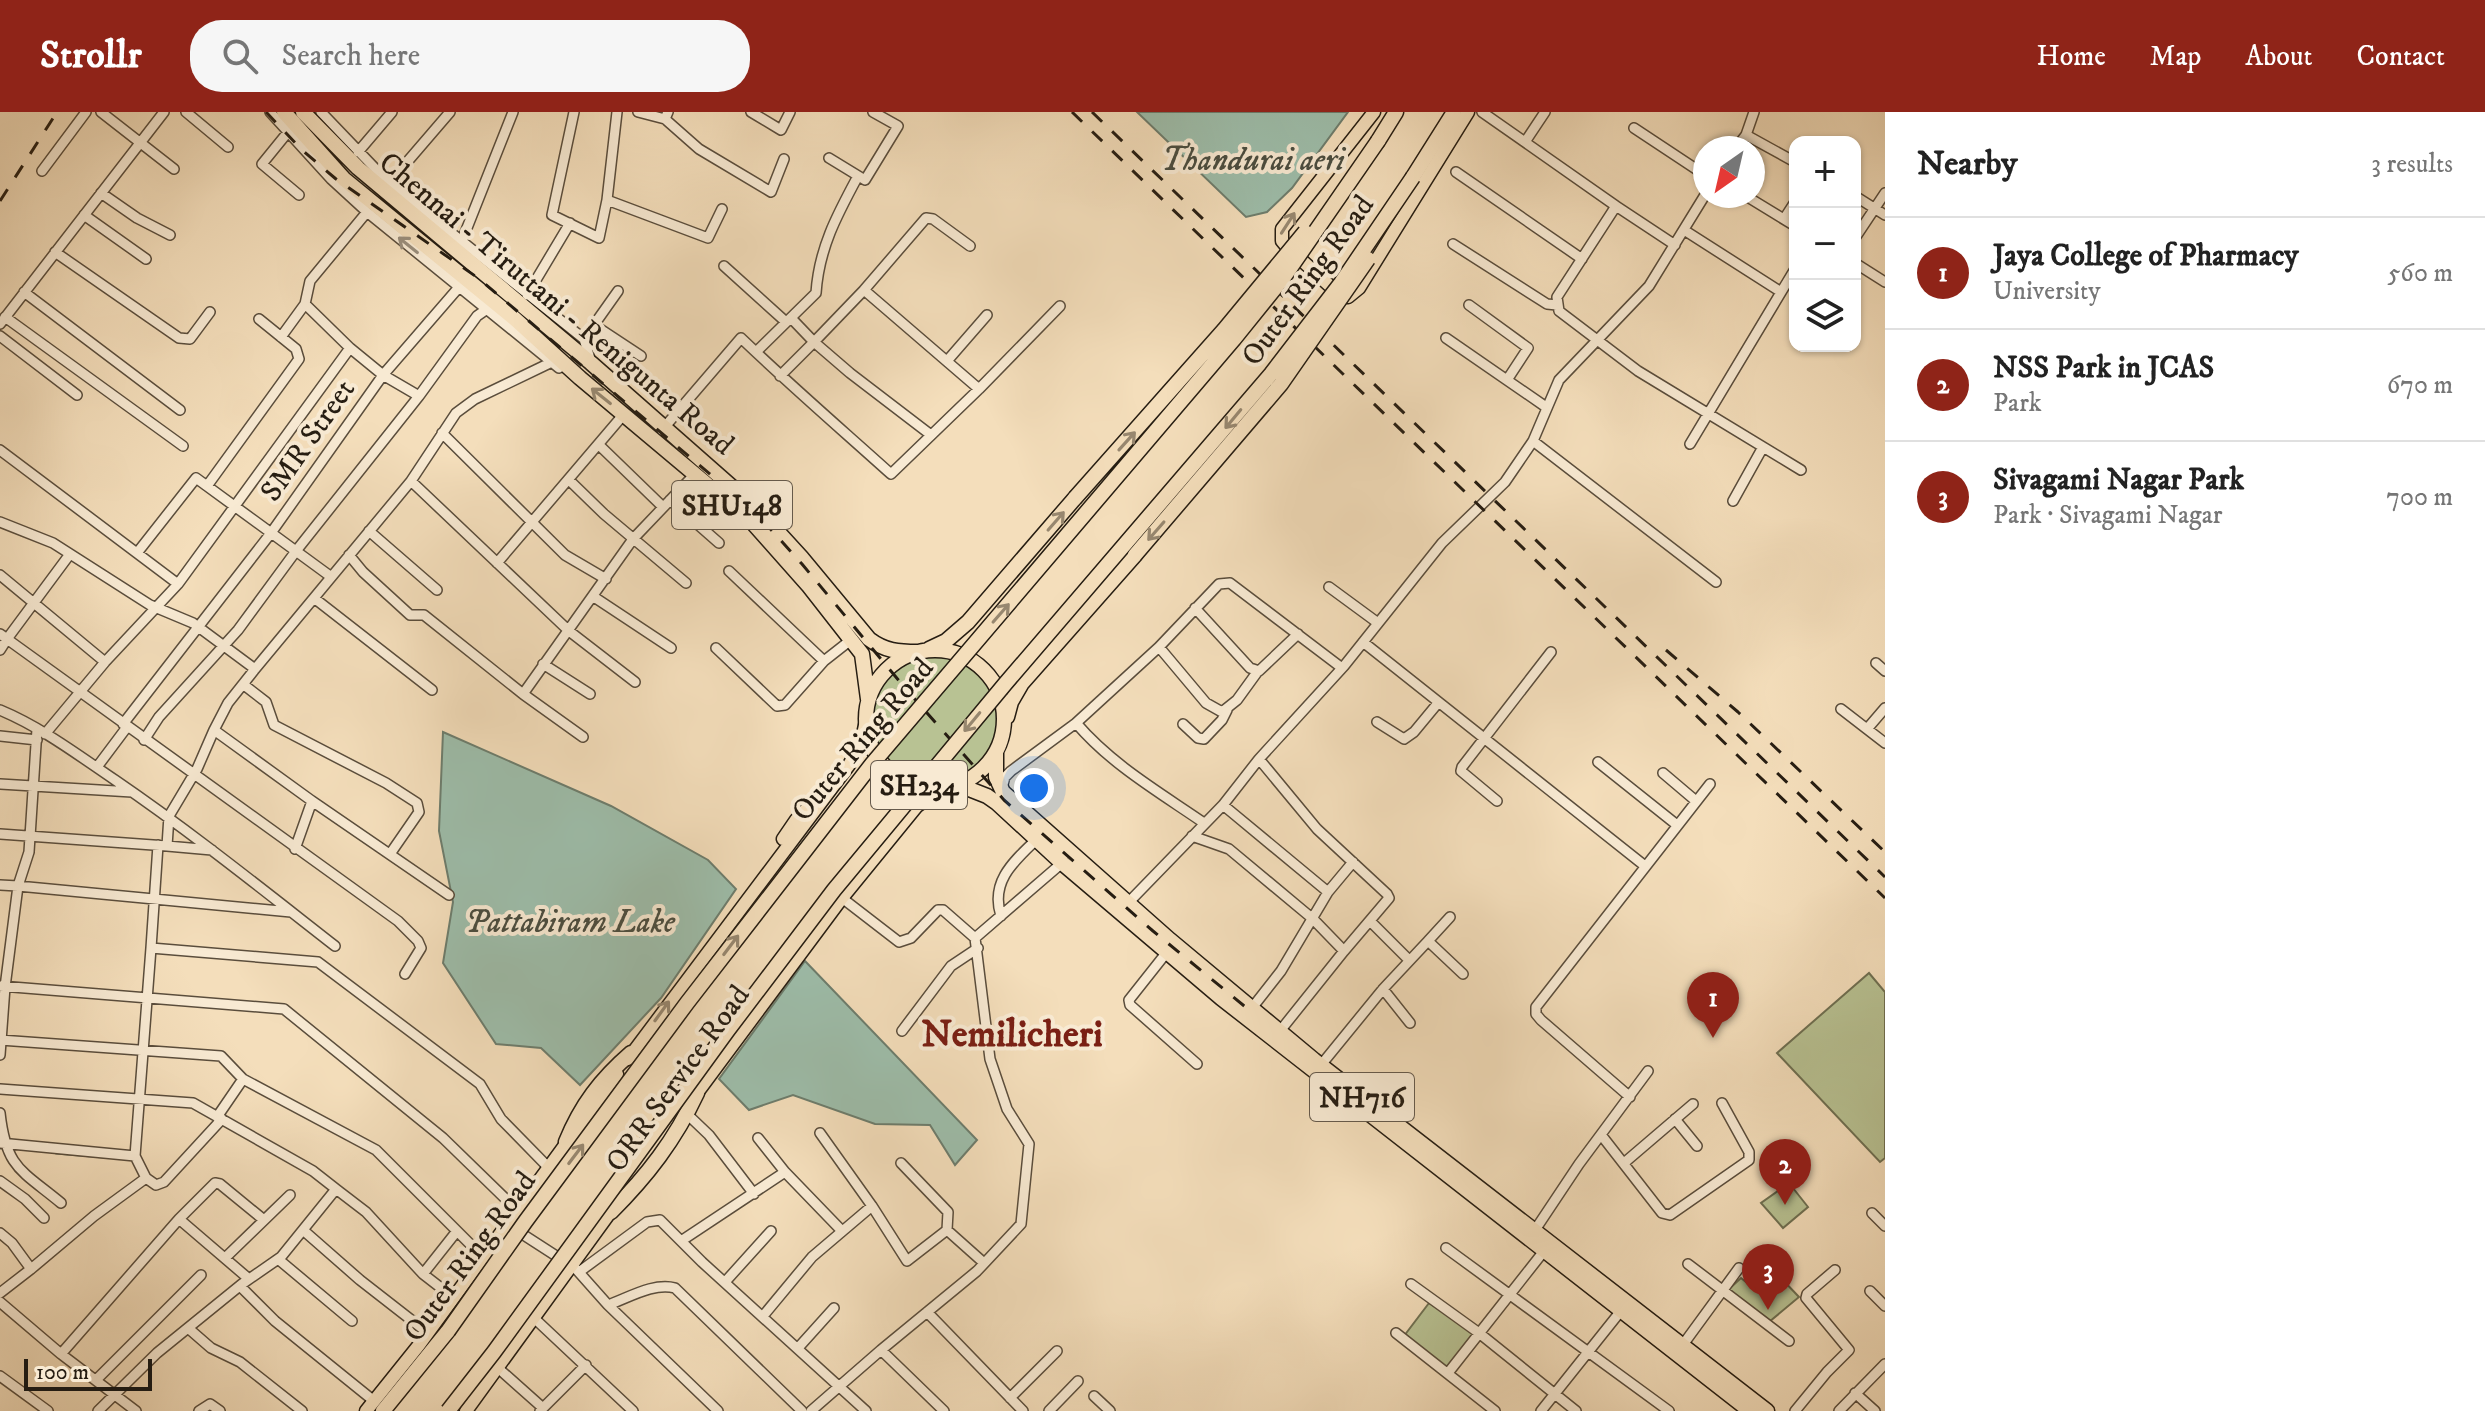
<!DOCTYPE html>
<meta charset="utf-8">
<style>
:root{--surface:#fff;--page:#f6f6f6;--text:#222;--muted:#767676;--line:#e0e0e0;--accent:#8f2418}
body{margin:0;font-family:"IM FELL DW Pica",serif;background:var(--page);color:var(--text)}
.controls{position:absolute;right:24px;top:24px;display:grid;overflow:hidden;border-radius:16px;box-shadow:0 2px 6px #0004}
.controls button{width:72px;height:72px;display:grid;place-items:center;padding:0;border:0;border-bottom:2px solid var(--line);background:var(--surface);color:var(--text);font:40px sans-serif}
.compass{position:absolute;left:1693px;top:24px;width:72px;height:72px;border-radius:50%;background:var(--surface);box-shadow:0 2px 6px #0004;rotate:214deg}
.scale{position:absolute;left:24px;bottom:20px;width:128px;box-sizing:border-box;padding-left:8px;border:4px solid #261d12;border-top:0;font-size:22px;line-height:28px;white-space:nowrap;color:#261d12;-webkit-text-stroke:6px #f8ead3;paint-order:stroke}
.you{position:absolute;left:1034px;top:676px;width:28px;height:28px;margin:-20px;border:6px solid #fff;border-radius:50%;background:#1a73e8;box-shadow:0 0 0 12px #1a73e833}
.badge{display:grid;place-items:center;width:52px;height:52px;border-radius:50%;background:var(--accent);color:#fff;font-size:26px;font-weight:700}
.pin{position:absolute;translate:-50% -66px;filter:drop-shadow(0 2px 4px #0008)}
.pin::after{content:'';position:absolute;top:42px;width:28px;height:24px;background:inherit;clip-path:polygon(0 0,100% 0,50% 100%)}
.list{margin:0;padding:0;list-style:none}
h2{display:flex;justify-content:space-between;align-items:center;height:104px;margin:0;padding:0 32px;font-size:34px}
h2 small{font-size:26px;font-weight:400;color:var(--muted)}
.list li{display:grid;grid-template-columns:52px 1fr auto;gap:24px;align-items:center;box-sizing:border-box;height:112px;padding:0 32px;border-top:2px solid var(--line)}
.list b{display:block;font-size:30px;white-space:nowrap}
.list p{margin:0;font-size:26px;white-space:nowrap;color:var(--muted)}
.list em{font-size:26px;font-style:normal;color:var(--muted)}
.icon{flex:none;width:44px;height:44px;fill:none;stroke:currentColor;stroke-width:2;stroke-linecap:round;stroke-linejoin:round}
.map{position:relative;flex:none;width:1885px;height:1299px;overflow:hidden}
header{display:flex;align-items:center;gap:48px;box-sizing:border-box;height:112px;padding:0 40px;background:var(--accent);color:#fff}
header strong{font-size:38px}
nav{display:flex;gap:44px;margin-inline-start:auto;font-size:28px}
.search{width:560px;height:72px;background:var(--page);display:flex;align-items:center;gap:20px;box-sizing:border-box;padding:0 28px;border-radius:32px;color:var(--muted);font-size:30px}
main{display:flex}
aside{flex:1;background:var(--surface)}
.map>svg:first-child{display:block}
.green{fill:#b8c293;stroke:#6f7052;stroke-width:2}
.water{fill:#9dbdaa;stroke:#6d7d6d;stroke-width:2}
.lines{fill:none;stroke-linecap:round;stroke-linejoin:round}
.stream{stroke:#6d7d6d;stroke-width:3}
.minor-casing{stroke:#5a4d3c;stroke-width:12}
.major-casing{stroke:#261d12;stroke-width:15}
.highway-casing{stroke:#261d12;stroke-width:17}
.minor{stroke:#f8ead3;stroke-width:9}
.major{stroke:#f4debb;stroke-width:12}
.highway{stroke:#f4debb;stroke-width:14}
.rail{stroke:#261d12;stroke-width:3;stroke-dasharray:14 14;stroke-linecap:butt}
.highway-bridge-casing{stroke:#261d12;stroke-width:17;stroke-linecap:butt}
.highway-bridge{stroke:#f4debb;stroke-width:14}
.oneway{stroke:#97876f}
.oneway2{stroke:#9a8e7c}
.labels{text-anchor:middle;stroke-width:8;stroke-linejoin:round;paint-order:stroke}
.shield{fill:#f8ead3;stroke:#655a4c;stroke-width:2}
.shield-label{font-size:28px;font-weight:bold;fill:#261d12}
.street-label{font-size:30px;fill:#261d12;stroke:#f8ead3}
.water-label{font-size:32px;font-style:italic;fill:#4a4d40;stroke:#f8ead3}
.district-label{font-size:38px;font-weight:bold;fill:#7a1f14;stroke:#f8ead3}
</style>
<header>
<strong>Strollr</strong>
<div class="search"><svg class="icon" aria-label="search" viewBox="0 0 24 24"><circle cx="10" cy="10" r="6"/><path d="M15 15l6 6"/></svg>Search here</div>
<nav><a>Home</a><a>Map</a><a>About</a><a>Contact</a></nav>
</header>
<main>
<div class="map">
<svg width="1885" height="1299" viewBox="0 0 1885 1299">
<rect width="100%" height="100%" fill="#f4debb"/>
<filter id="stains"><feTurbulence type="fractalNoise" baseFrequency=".0025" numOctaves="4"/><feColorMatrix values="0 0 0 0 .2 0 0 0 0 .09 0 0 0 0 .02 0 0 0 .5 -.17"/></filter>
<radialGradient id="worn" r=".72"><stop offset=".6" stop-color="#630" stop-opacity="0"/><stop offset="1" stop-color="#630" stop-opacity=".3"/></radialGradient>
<path class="green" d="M871 608a64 64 0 1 1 128 0a64 64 0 1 1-128 0Z
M1869 861 1885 880V1046L1880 1050 1777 941Z
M1789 1071 1808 1095 1783 1116 1761 1091Z
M1780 1165 1799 1185 1769 1210 1728 1178 1741 1166 1757 1179Z
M1429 1191 1475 1221 1448 1257 1404 1224Z"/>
<path class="water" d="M1137 0H1348L1292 76 1267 100 1246 105Z
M443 620 611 694 708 748 736 777 661 886 580 973 541 936 496 932 443 851 453 790 439 719Z
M805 849 977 1028 955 1053 930 1013 875 1012 793 983 749 998 719 967Z"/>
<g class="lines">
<path class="stream" d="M0 1036H1
M56 1041 104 1045"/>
<defs>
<path id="minor" d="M101 0 174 57
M186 0 228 35
M270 0 331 67 367 100 559 256
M321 0 389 71 584 227 591 250
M574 0 552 103 599 126 607 88 708 126 722 97
M638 0 665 7
M668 0 665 7 699 37 771 80 784 47
M751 0 781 18 790 0
M1482 0 1616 94
M1634 16 1705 63
M288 20 262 52 299 83
M1746 23 1795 50
M1525 30 1545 0
M1736 36 1746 23 1754 0
M358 40 392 0
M829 46 865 68 898 14 873 0
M42 59 86 0
M1456 60 1582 147
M389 71 450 0
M101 81 137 106 170 123
M1746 84 1795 114
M1855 84 1885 103
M607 88 617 0
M84 103 146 147
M1784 107 1795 90
M1684 118 1781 180
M1855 126 1885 81
M461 131 513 0
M1453 132 1547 192 1557 193
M1675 133 1616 94 1557 185 1559 199 1638 259 1801 358
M970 134 933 107 926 106 864 178 979 277 1060 194
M55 140 179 226 190 227 210 200
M1855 151 1885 170
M724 154 786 210
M864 178 814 230 850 261 931 323
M24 180 180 298
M527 183 570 111
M305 192 350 236
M1469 193 1528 236 1507 268
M5 205 183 334
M0 212 164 0
M594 213 641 244
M0 224 77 283
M281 225 305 192 310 169 367 100
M1446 226 1546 295
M584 227 618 179
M756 240 816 181C819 136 837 103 858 64
M947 249 987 203
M780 264 814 230 791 206
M662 318 741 226C790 273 841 317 891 362L979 277
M442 321 565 443 606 467
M1533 329 1716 470
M1690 332 1795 157
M599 333 663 395
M0 338 178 472
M569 368 604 402 686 471
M411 369 456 301 475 287 552 250
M207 374 299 247 296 237 259 207
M670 388 719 431
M1733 389 1763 335
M0 410 53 431 150 493 193 511 255 557
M369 419 437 478
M137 441 196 366 330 464
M349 443 363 460 410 503H424L523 582 633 427 695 362
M497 451 624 302
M729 459 824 549 852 527
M0 463 105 550
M1329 475 1378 511
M594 485 671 536
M314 486 432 578
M1195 496 1250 556 1259 559 1298 522
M0 522 7 527 70 442
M1363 530 1645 754
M1159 535 1219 472 1230 471 1342 556
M716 536 777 594 785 593 824 549
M0 538 7 527 398 809 418 829 421 836 405 862
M1876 551 1885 559
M543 552 590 582
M244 573 266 590 274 613 386 671 417 691 419 700 390 742
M523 582 583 625
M1841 597 1885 631
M0 598C41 615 78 643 115 668 191 720 262 777 335 834
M1377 610 1404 627 1414 620 1438 591
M123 612 271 421 383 263 460 174
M1183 612 1198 626 1204 627 1222 608 1227 598
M1867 617 1885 596
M214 618 228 591 255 557 411 369 569 519 635 570
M45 622 105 550 178 472 350 236 383 263 419 284
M0 624 37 628
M144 628 159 605 238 518 296 439 419 284 477 204 487 197
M1598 650 1677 713
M97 655 127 615
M1663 661 1696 689
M0 672 132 680
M1002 676 1005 665 1011 659 1076 611
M1497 689 1461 659 1462 655 1551 540
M1223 693 1328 780
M1204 711C1159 680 1112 653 1076 611L1159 535 1206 591 1222 600 1237 588 1258 559
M0 722 167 734
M1192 724 1229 737 1313 807 1344 839 1389 786 1387 782 1317 717 1259 647
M295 737 312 689 449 783
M212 738 167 734 169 704 197 657 214 618 312 689
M0 773 18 774 29 740 37 617
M842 786 899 830 911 826 938 798H943L975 826
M1127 792 1223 693 1259 647 1344 554 1442 431 1505 370 1533 329 1559 268 1649 174 1705 83
M1001 804C990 770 1013 750 1036 728
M1370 809 1409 848
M1428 829 1450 805
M151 836 158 733
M1167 840 1129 888 1130 893 1197 952
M0 874 284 897 443 1026 517 1098
M1383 877 1410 911
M1252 896 1281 859 1328 780 1353 750
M902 919 951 854 978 836
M1280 919 1344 839
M0 928 221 944 243 967 376 1038 483 1145
M0 943 5 875 18 774 291 800
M1321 953 1383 877 1428 829 1463 862
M0 977 193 991 313 1059 336 1077 281 1145 242 1172 157 1241 98 1299
M1630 985 1541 908 1536 902V895L1710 672
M0 1001C6 1056 21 1058 61 1091
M687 1002 709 1023 754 1082
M217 1005 243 967
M1675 1007 1697 1034
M820 1021 872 1094
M1602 1024 1662 1101 1670 1103 1749 1048V1040L1722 991
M758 1026 785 1060
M0 1031 135 1044
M901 1051 948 1100 947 1118
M1624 1051 1693 992
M146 1066 156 1073 164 1070 222 1007
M0 1069 25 1087 44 1106
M336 1077 366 1100 423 1162 454 1186
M1872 1101 1885 1114
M179 1107 249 1167
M303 1118 360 1168 428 1221
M516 1118 564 1149
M1535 1118 1579 1052 1648 959
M0 1121 12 1131 31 1157 94 1104 146 1066 135 1044 151 836 318 850 480 972 501 1007 548 1055
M681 1129 785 1060 842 1119
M1446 1136 1669 1299
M225 1146 290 1083
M278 1147 352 1209
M1688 1152 1789 1229
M576 1157 608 1193 718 1299
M579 1160 647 1110 660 1108 702 1150 866 1299
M423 1162 457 1119
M725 1170 771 1119
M1411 1172 1479 1221 1576 1299
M240 1174 275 1209 374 1289
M1870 1179 1885 1194
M0 1181 31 1157
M0 1190 61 1242 136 1299
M608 1193C628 1186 654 1170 675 1176L802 1299
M927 1200 1023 1299
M763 1204 812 1145 872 1094 907 1149 947 1118 984 1151
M534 1206 633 1299
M188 1216 211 1236 240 1250 302 1299
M1396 1221 1495 1299
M1682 1234 1739 1156
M798 1236 834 1196
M881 1238 944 1299
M61 1242 179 1107 215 1071 220 1072 264 1108
M498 1256 543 1296
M1448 1261 1544 1139
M0 1264 48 1299
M96 1268 201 1163
M1855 1281 1875 1299
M1094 1284 1110 1299
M1010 1286 1057 1239
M199 1299 210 1292 220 1299
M540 1299 586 1253
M811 1299 881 1238 977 1159 1021 1112 1029 1032 1007 997 990 947 975 826 1062 751
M1049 1299 1078 1269
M1541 1299 1624 1195
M1795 1299 1827 1260 1849 1238 1806 1186 1807 1182 1835 1158
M1839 1299 1885 1252"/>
<path id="major" d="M1374 0 1282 117V129L1287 135 1341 184 1348 185 1359 176 1468 0
M783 727 796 708 817 686
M628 947 849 653 861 631 866 609
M691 989 842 786 917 694 943 676
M366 1299 419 1233 617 962
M466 1299 614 1095"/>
<path id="highway" d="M284 0 344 67 515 207 580 266 753 411 808 473 862 542 868 587
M303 0 358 56 591 251 758 398 801 445 869 527C885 539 898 540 918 540
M1378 29 1396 0
M1413 65 1454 0
M929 537 946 529 968 510 1075 386
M866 607a69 69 0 1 1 138 0a69 69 0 1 1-138 0Z
M1007 605 1011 590 1022 571 1135 443
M996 641V665L1003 680 1170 828 1314 948 1767 1299
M959 673 987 684 997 691 1062 751 1221 886 1750 1299
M566 1030C581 993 601 967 631 941
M611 1100C647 1064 675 1028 697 981
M383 1299 448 1219"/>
</defs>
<use href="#minor" class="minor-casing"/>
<use href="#major" class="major-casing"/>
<use href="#highway" class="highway-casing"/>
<use href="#minor" class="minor"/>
<use href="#major" class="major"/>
<use href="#highway" class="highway"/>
<path class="rail" d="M266 0 302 38 336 67 478 166 756 401 802 452 905 576 1004 688 1153 819 1254 902
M1072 0 1885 786
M1092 0 1885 765
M0 89 57 0
M1666 538 1738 600 1885 740"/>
<defs>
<path id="highway-bridge" d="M1075 386 1224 218 1305 120
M1135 443 1281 272 1368 147
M448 1219 525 1110 687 891 872 652 1234 227 1284 165 1378 29
M448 1299 494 1240 728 918 834 778 1005 572 1271 262 1341 171 1413 65"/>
</defs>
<use href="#highway-bridge" class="highway-bridge-casing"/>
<use href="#highway-bridge" class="highway-bridge"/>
</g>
<defs><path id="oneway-shaft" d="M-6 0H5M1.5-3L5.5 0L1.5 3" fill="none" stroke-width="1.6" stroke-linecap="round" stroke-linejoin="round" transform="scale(2)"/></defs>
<g class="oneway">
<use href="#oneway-shaft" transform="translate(1288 111) rotate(-57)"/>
<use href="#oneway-shaft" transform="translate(601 284) rotate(-141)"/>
<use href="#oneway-shaft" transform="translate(1233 307) rotate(130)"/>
<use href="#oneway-shaft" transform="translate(1127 329) rotate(-48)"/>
<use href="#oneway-shaft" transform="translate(1056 409) rotate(-49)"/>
<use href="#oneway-shaft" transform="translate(1156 419) rotate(131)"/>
<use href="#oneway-shaft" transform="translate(1001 501) rotate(-49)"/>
<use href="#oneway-shaft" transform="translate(972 610) rotate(130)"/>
<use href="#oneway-shaft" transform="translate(731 833) rotate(-53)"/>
<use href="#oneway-shaft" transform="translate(662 899) rotate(-54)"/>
<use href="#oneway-shaft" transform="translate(576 1042) rotate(-53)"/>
</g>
<use class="oneway2" href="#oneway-shaft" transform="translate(408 133) rotate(-141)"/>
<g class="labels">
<g class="shield">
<rect x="672" y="369" width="120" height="48" rx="6"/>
<rect x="871" y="649" width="96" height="48" rx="6"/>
<rect x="1310" y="961" width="104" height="48" rx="6"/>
</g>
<g class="shield-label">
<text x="732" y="403">SHU148</text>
<text x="919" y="683">SH234</text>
<text x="1362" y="995">NH716</text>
</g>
<g class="street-label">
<text transform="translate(1307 168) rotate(-54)" y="10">Outer Ring Road</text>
<text transform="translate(557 191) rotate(40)" y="10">Chennai - Tiruttani - Renigunta Road</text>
<text transform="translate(307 328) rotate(-55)" y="10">SMR Street</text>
<text transform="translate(862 627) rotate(-50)" y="10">Outer Ring Road</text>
<text transform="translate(677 966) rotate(-54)" y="10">ORR Service Road</text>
<text transform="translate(469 1144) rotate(-54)" y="10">Outer Ring Road</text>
</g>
<g class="water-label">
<text x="1253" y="58">Thandurai aeri</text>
<text x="570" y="820">Pattabiram Lake</text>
</g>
<g class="district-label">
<text x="1012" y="934">Nemilicheri</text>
</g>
</g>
<rect width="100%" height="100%" filter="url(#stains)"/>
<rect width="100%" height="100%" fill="url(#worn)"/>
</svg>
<div class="controls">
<button>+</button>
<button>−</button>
<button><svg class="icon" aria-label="layers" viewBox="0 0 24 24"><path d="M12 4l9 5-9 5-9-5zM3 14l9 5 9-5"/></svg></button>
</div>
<svg class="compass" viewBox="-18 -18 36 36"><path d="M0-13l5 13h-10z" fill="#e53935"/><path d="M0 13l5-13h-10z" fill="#767676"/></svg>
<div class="scale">100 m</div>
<div class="you"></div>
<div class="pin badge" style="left:1713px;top:926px">1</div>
<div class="pin badge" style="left:1785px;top:1093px">2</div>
<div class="pin badge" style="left:1768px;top:1198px">3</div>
</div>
<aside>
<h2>Nearby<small>3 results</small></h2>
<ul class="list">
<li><span class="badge">1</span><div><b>Jaya College of Pharmacy</b><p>University</p></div><em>560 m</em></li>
<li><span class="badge">2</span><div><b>NSS Park in JCAS</b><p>Park</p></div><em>670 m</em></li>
<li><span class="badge">3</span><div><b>Sivagami Nagar Park</b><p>Park · Sivagami Nagar</p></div><em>700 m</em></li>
</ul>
</aside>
</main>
